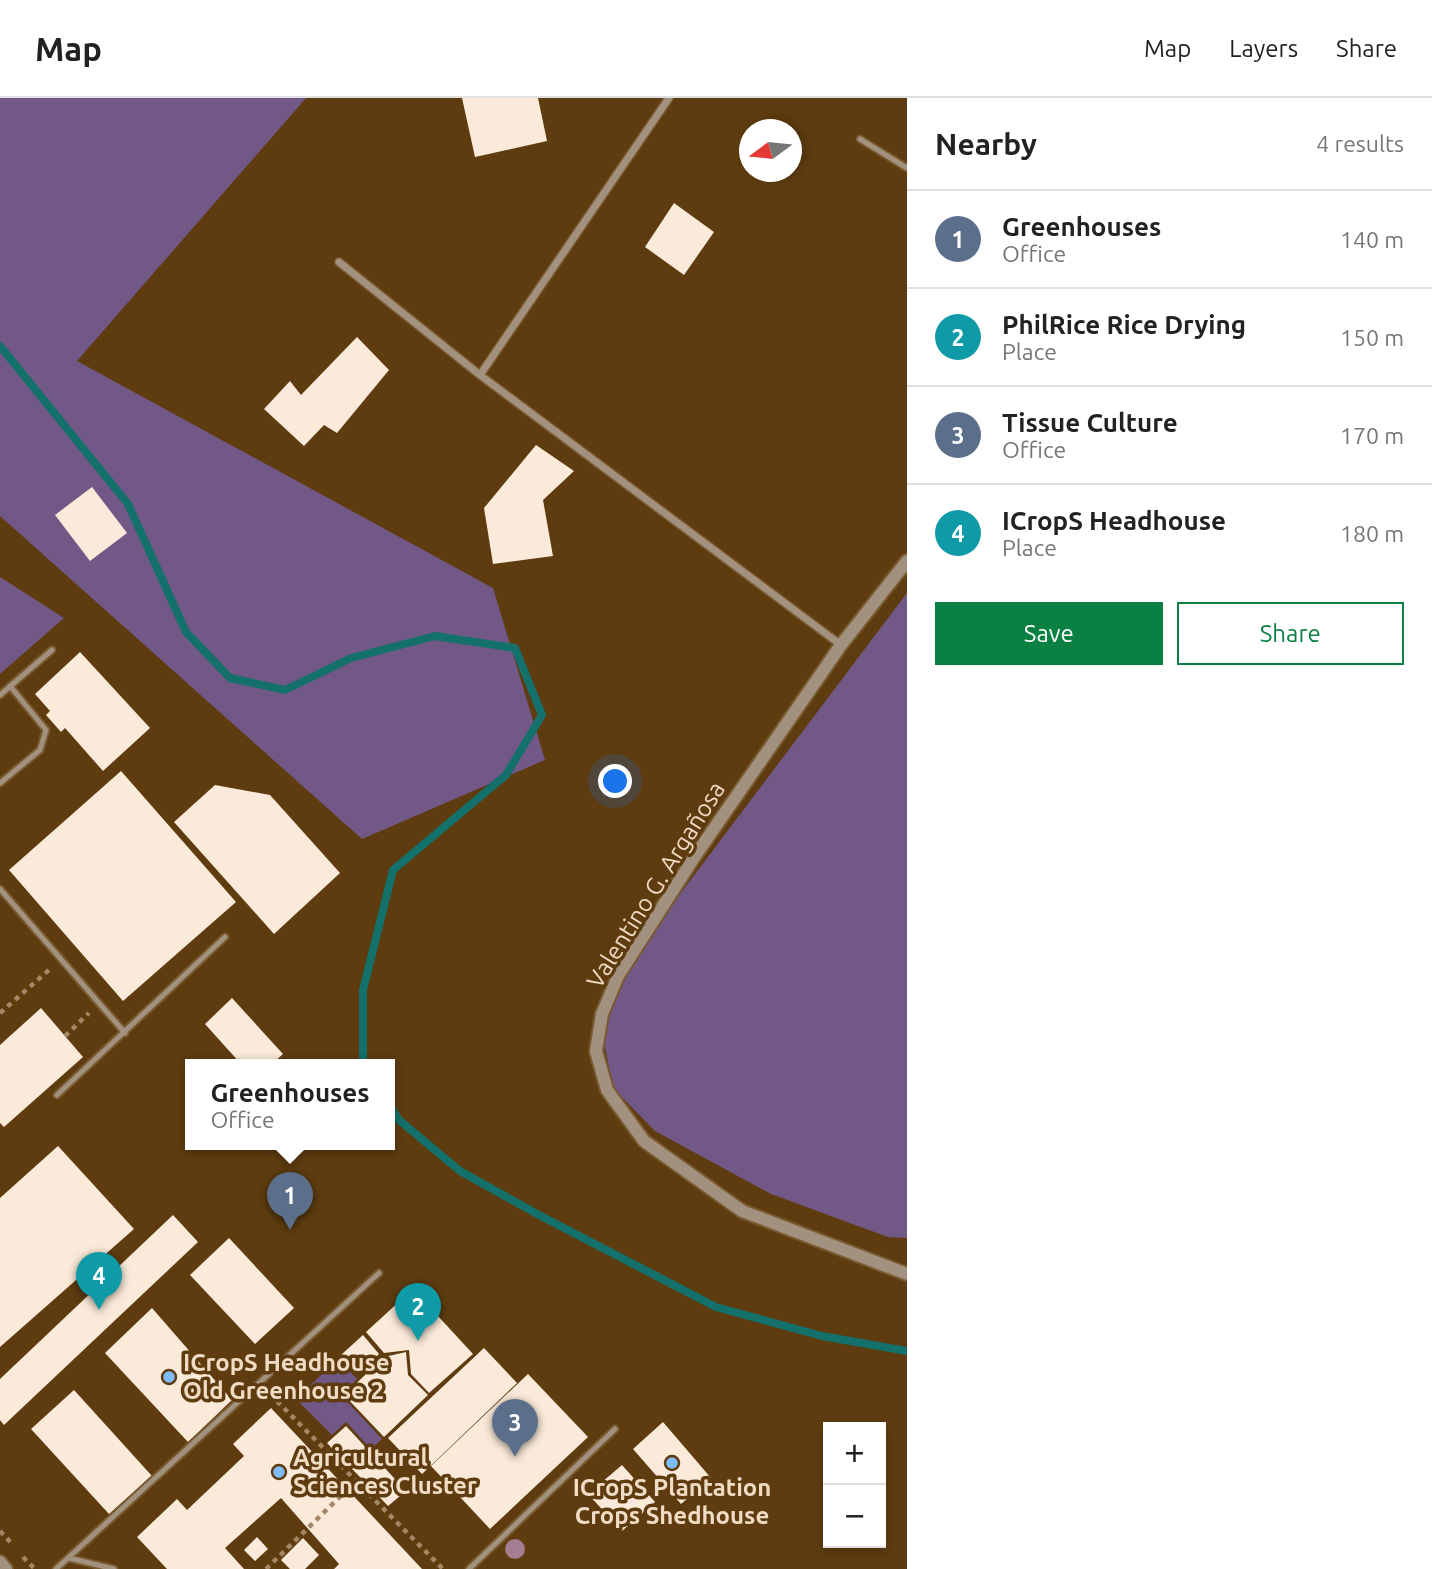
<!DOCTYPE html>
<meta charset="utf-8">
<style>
:root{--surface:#fff;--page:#f2f2f2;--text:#222;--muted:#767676;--line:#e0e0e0;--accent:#0b8043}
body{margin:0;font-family:Ubuntu,sans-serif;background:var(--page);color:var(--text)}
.controls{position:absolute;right:21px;bottom:21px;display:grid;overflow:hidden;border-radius:0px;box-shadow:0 4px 10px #0003}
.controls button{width:63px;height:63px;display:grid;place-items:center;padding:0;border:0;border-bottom:2px solid var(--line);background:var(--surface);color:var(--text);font:35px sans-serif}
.compass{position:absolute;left:739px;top:21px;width:63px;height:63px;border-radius:50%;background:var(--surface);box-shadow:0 4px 10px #0003;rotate:255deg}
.you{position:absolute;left:616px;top:684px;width:24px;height:24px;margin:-18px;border:5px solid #fff;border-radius:50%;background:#1a73e8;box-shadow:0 0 0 10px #1a73e833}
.badge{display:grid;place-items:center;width:46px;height:46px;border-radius:50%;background:var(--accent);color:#fff;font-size:23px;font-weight:700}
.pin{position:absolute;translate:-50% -58px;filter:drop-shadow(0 2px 4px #0008)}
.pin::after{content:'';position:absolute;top:37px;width:24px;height:21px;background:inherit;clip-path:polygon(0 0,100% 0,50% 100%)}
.popup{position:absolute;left:185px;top:961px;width:210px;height:91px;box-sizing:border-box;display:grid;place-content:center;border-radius:0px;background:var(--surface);filter:drop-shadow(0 2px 5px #0005);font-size:23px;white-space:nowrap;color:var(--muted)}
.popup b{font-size:26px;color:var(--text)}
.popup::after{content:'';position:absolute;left:50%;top:100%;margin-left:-14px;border:14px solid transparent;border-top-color:var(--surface)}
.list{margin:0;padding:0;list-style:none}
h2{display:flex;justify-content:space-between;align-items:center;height:91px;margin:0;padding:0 28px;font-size:30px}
h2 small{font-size:23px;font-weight:400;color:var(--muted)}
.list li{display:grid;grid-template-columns:46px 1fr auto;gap:21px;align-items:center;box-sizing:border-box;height:98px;padding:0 28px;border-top:2px solid var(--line)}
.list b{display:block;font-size:26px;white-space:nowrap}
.list p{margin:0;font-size:23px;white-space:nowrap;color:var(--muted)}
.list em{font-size:23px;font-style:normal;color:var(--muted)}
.actions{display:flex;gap:14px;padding:21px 28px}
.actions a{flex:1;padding:16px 0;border:2px solid var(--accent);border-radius:0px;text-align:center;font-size:24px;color:var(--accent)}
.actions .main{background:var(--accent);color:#fff}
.map{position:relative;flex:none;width:907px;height:1471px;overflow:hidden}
header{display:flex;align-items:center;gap:42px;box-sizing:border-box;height:98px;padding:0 35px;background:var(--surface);border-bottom:2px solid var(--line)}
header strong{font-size:33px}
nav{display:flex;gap:38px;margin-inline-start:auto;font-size:24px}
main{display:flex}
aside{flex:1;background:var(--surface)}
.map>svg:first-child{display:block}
.green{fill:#725887}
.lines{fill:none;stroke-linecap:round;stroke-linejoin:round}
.stream{stroke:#14706a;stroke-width:8}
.building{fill:#fbead9}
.service-casing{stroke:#785930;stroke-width:9}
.minor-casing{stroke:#785930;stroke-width:10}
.tertiary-casing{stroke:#785930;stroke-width:16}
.path{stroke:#a48866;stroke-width:4.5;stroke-dasharray:5 5;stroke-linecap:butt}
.service{stroke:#a2917e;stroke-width:5}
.minor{stroke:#a2917e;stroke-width:7}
.tertiary{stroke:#a2917e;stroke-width:12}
.tree{fill:#a37d92}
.poi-dot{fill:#7fbdfa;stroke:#5e3c0f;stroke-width:2.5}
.labels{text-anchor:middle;stroke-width:7;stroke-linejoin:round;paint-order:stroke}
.street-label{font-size:24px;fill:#f0dbc5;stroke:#5e3c0f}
.poi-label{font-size:24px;font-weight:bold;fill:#f0dbc5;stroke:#5e3c0f;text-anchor:start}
</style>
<header>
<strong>Map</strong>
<nav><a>Map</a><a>Layers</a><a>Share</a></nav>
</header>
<main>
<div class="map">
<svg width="907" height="1471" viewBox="0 0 907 1471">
<rect width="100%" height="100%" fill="#5e3c0f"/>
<path class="green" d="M0 0H306L77 263 493 490 545 662 362 741 0 418Z
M0 479 64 520 0 576Z
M907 495V1140L888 1139 771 1096 655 1033 613 990 601 928 646 841Z
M338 1261 357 1281 341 1297 382 1341 371 1351 346 1324 332 1337 296 1301Z"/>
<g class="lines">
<path class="stream" d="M0 248 128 406 186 534 230 580 285 592 351 560 435 538 515 550 542 617 506 677 393 772 363 892V966
M390 1008 399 1022 460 1073 539 1117 716 1209 822 1238 907 1253"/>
</g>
<path class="building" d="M462 0H538L547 43 475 59Z
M674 105 714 134 684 177 645 149Z
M357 239 389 272 337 335 324 327 304 348 264 311 290 283 301 297Z
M536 347 574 373 543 402 553 458 493 466 484 410Z
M92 389 127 435 90 463 55 417Z
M80 554 150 630 103 673 65 630 61 634 46 617 50 613 35 596Z
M121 673 236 804 123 903 9 772Z
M215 687 270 697 340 775 274 836 174 724Z
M232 900 283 956 272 966H241L205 926Z
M41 910 83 959 4 1029 0 1025V947Z
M58 1048 134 1131 0 1249V1100Z
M173 1117 198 1144 4 1327 0 1322V1281Z
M229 1140 294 1210 255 1246 190 1177Z
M413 1191 473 1256 429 1295 411 1276 409 1252 384 1255 366 1234Z
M152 1210 232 1302 188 1344 105 1255Z
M363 1237 379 1256 358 1276 341 1257Z
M484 1250 517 1285 422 1376 388 1340Z
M406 1254 408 1277 428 1297 384 1339 344 1297 384 1259Z
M528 1276 588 1339 490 1431 431 1368Z
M74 1292 152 1378 109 1416 31 1331Z
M271 1310 347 1391 422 1471H334L339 1466 281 1400 225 1450 244 1471H167L137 1439 177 1401 187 1412 244 1358 233 1346Z
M663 1324 711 1380 681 1406 633 1351Z
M346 1328 406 1393 388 1408 327 1345Z
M622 1367 655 1404 622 1433 588 1396Z
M257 1439 268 1451 255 1463 244 1452Z
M303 1440 319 1457 305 1471H290L281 1462Z"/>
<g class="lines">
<defs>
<path id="service" d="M860 41 907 70
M0 597 52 552
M0 685 40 652 46 632 10 588
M0 791 125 935
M57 997 225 839
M69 1460 114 1471
M56 1471 379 1175
M469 1471 615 1331"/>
<path id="minor" d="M339 164 480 277 841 547
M480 277 669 0"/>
<path id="tertiary" d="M907 463 841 547 695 758 618 878 602 916 596 953 607 992 644 1043 742 1113 907 1176
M0 1464 6 1471"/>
</defs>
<use href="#service" class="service-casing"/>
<use href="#minor" class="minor-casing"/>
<use href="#tertiary" class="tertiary-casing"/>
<path class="path" d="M0 915 49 872
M65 938 89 915
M270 1296 443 1471
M0 1433 13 1447
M23 1459 35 1471
M266 1471 356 1383"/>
<use href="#service" class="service"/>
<use href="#minor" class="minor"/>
<use href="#tertiary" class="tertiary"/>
</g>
<circle class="tree" cx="515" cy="1451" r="10"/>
<g class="poi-dot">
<circle cx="169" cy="1279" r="7"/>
<circle cx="672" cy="1365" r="7"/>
<circle cx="279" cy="1374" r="7"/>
</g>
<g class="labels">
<g class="street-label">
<text transform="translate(656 787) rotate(-58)" y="8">Valentino G. Argañosa</text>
</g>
<g class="poi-label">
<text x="183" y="1273">ICropS Headhouse<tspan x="183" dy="28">Old Greenhouse 2</tspan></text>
<text x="293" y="1368">Agricultural<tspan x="293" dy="28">Sciences Cluster</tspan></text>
<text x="672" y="1398" text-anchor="middle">ICropS Plantation<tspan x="672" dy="28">Crops Shedhouse</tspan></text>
</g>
</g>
</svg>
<div class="controls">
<button>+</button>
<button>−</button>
</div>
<svg class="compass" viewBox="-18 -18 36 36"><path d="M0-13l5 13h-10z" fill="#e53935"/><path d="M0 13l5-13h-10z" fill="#767676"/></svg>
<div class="you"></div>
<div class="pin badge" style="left:290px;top:1132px;background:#5c6f8a">1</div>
<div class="popup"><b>Greenhouses</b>Office</div>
<div class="pin badge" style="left:418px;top:1243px;background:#0f9aa8">2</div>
<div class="pin badge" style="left:515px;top:1359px;background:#5c6f8a">3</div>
<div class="pin badge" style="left:99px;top:1212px;background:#0f9aa8">4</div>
</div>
<aside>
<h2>Nearby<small>4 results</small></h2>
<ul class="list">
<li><span class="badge" style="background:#5c6f8a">1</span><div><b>Greenhouses</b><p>Office</p></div><em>140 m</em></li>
<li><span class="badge" style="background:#0f9aa8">2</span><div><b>PhilRice Rice Drying</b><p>Place</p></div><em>150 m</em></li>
<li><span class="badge" style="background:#5c6f8a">3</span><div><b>Tissue Culture</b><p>Office</p></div><em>170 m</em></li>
<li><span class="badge" style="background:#0f9aa8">4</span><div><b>ICropS Headhouse</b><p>Place</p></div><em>180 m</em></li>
</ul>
<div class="actions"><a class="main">Save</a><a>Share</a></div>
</aside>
</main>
